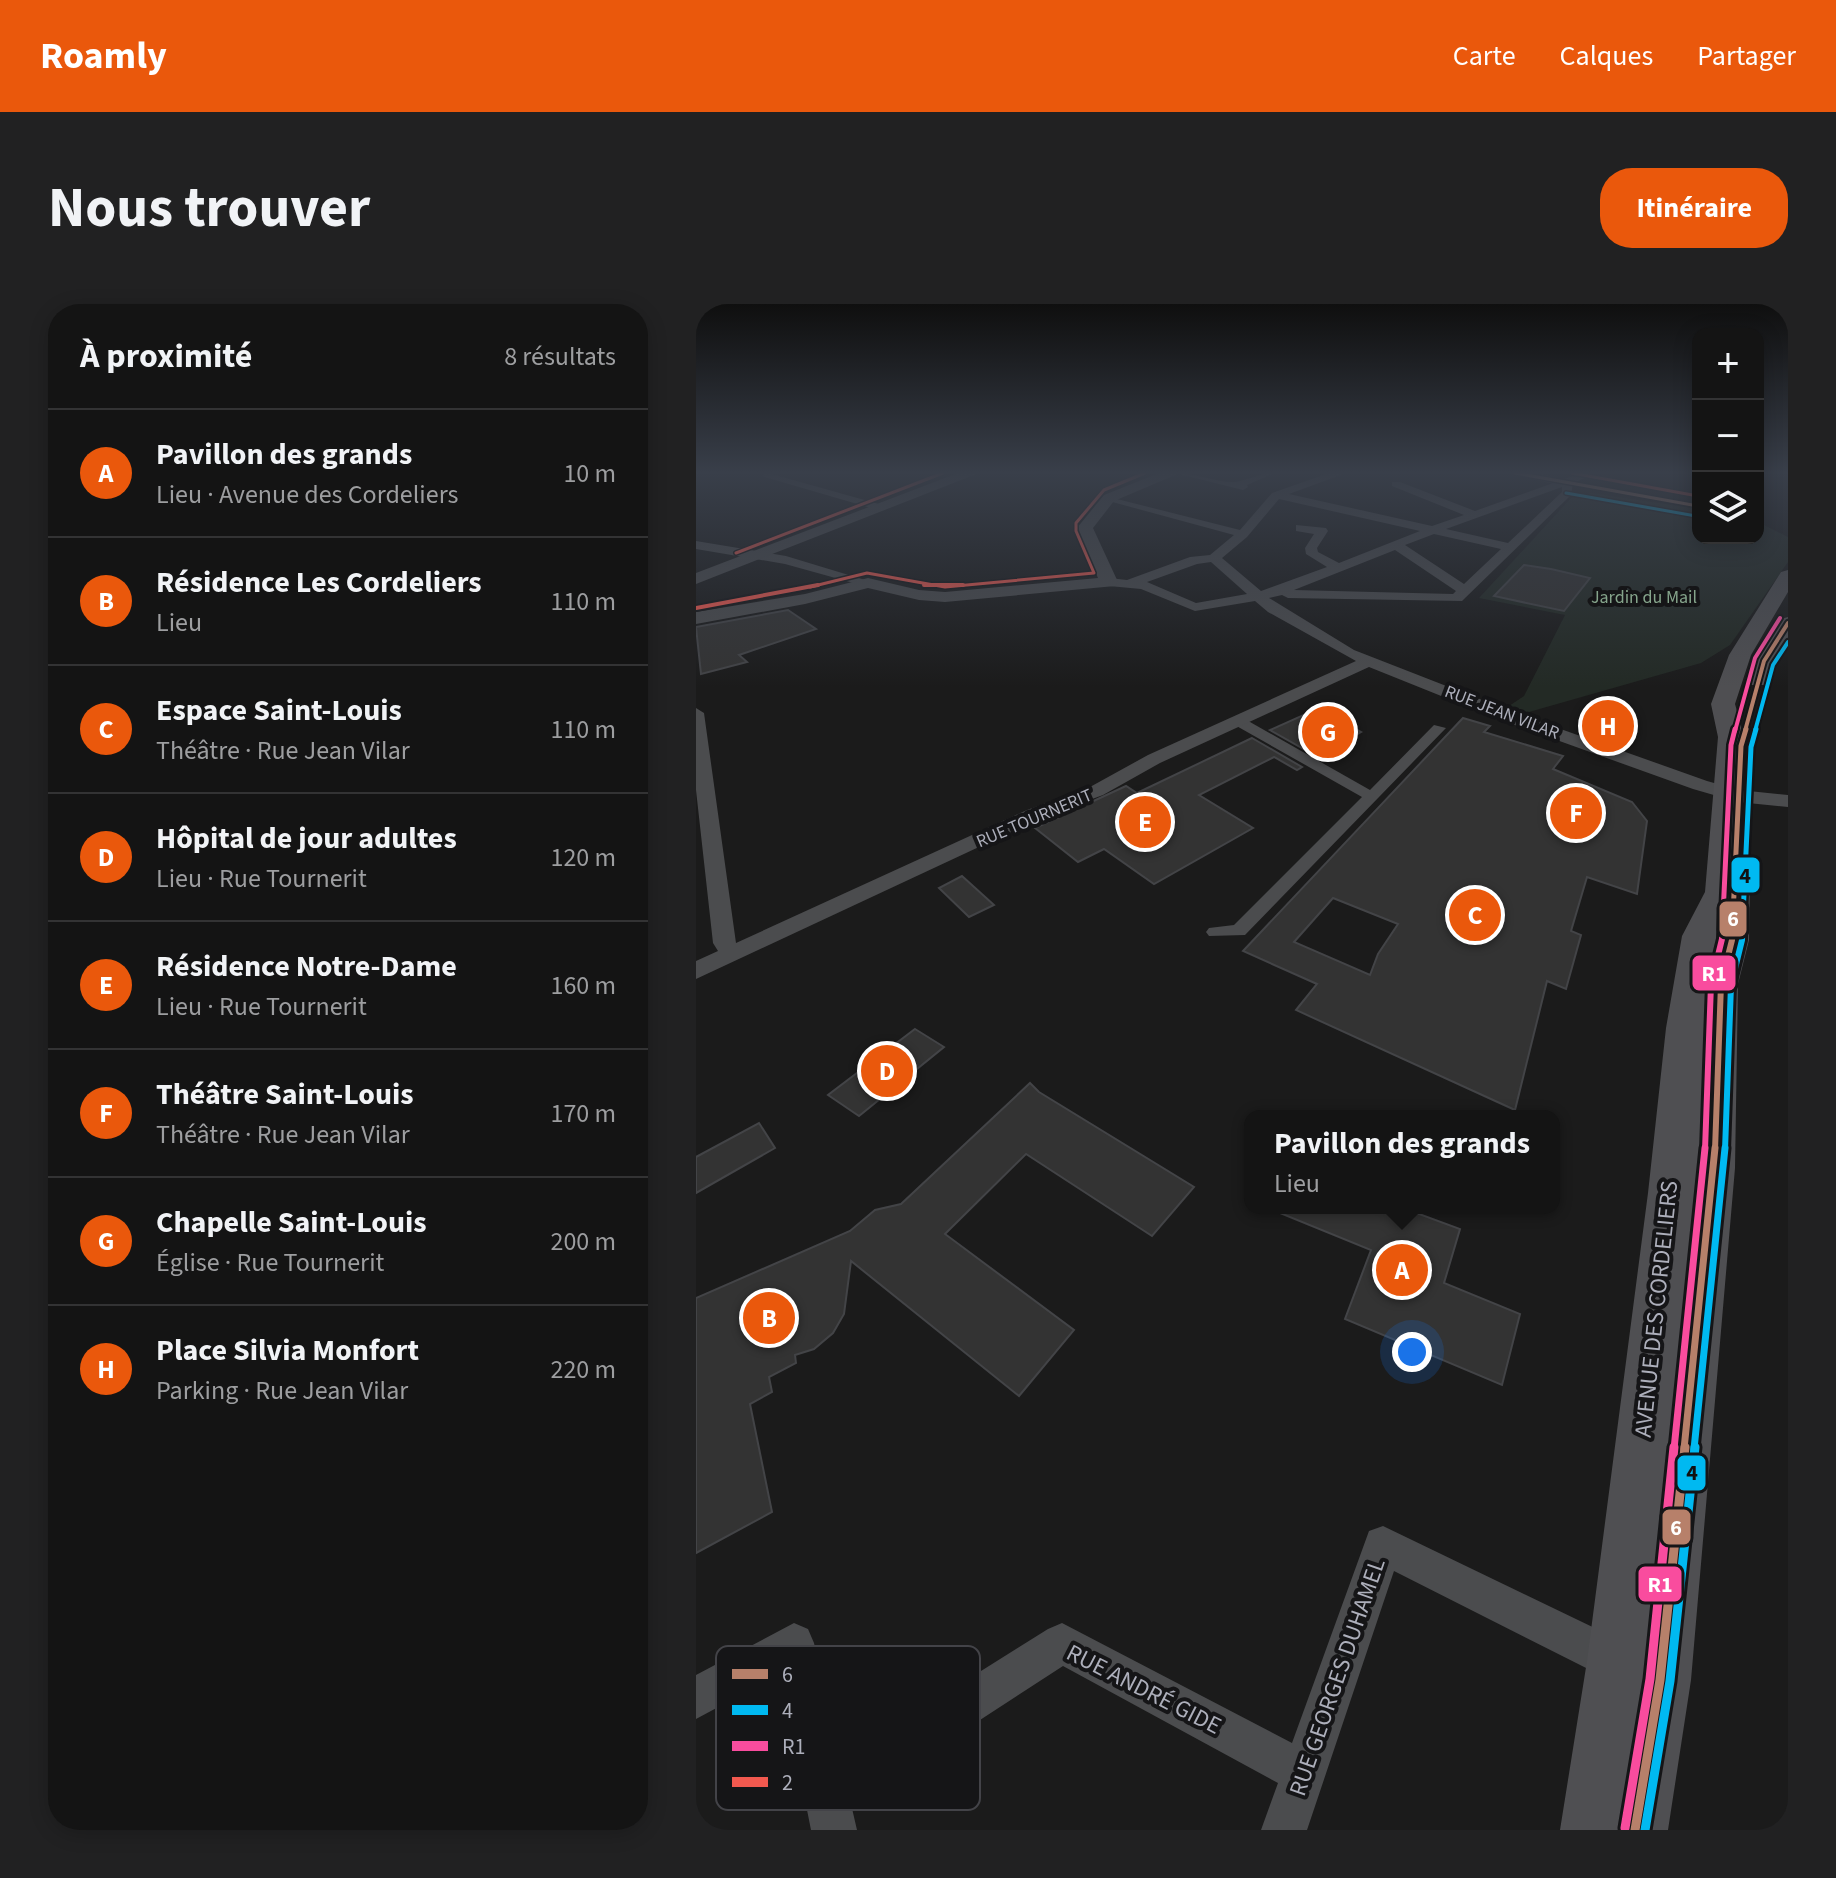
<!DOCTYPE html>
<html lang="fr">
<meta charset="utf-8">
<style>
:root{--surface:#141414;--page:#212122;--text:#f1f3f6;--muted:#9d9ea0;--line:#333334;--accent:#ea580c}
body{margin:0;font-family:"Source Sans 3",sans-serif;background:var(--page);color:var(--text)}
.controls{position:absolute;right:24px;top:24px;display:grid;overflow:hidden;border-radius:16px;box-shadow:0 4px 20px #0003}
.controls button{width:72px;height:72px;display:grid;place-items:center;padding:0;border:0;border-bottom:2px solid var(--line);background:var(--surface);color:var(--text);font:40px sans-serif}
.you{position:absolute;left:716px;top:1048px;width:28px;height:28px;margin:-20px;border:6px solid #fff;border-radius:50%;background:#1a73e8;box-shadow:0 0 0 12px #1a73e833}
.badge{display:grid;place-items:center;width:52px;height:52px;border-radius:50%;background:var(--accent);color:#fff;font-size:26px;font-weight:700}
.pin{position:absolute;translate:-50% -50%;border:4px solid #fff;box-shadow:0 2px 8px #0006}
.popup{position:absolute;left:548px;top:806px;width:316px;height:104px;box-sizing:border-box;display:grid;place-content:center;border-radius:16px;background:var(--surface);filter:drop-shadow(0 2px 6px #0005);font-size:26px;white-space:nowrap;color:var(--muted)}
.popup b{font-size:30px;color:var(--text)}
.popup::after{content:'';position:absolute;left:50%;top:100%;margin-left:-16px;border:16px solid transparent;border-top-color:var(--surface)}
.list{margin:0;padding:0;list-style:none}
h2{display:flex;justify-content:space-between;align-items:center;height:104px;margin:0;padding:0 32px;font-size:34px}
h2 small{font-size:26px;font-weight:400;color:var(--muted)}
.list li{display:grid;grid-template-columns:52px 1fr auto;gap:24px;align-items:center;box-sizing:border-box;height:128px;padding:0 32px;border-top:2px solid var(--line)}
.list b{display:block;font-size:30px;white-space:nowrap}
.list p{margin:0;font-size:26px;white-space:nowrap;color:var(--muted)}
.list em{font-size:26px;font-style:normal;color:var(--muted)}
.icon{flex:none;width:44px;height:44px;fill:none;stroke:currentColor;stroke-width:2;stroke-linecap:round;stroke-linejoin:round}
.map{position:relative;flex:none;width:1092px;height:1526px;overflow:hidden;border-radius:32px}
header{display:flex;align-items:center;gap:48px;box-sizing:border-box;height:112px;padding:0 40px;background:var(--accent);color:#fff}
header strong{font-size:38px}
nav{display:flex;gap:44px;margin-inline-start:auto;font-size:28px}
.intro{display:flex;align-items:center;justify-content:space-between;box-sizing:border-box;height:192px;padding:0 48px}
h1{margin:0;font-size:56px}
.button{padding:20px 36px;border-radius:32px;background:var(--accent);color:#fff;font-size:28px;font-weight:700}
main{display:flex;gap:48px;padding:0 48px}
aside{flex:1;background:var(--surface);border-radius:32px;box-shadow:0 4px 20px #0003}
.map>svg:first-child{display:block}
.green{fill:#232a25}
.building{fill:#333;stroke:#434447;stroke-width:2;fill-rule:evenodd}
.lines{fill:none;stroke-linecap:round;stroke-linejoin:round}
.pedestrian{fill:#4b4c4e;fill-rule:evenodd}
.minor{fill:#4b4c4e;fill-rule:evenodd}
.tertiary{fill:#4b4c4e;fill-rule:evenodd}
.secondary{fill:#4f4f52;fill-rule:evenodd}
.bus-1-far5-casing{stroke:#151517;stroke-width:6}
.bus-1-far4-casing{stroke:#151517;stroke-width:8}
.bus-1-far3-casing{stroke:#151517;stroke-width:10}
.bus-1-far2-casing{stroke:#151517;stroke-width:12}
.bus-1-far1-casing{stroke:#151517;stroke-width:13}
.bus-1-casing{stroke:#151517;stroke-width:15}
.bus-2-far5-casing{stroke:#151517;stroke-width:6}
.bus-2-far4-casing{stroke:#151517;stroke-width:8}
.bus-2-far3-casing{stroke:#151517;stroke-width:10}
.bus-2-far2-casing{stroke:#151517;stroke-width:12}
.bus-2-far1-casing{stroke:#151517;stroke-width:13}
.bus-2-casing{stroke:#151517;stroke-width:15}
.bus-3-far4-casing{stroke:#151517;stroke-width:8}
.bus-3-far3-casing{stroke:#151517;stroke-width:10}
.bus-3-far2-casing{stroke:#151517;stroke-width:12}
.bus-3-far1-casing{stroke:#151517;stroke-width:13}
.bus-3-casing{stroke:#151517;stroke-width:15}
.bus-4-far1-casing{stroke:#151517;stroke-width:6}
.bus-4-casing{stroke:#151517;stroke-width:8}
.bus-1-far5{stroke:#b7806a;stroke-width:3}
.bus-1-far4{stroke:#b7806a;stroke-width:4}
.bus-1-far3{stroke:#b7806a;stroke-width:5}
.bus-1-far2{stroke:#b7806a;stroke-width:6}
.bus-1-far1{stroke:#b7806a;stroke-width:7}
.bus-1{stroke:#b7806a;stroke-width:9}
.bus-2-far5{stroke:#00b9f1;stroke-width:3}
.bus-2-far4{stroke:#00b9f1;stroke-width:4}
.bus-2-far3{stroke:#00b9f1;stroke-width:5}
.bus-2-far2{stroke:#00b9f1;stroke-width:6}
.bus-2-far1{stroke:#00b9f1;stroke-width:7}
.bus-2{stroke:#00b9f1;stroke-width:9}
.bus-3-far4{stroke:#f94c9e;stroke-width:4}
.bus-3-far3{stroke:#f94c9e;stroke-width:5}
.bus-3-far2{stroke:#f94c9e;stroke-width:6}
.bus-3-far1{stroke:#f94c9e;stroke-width:7}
.bus-3{stroke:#f94c9e;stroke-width:9}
.bus-4-far1{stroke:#f2594f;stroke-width:3}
.bus-4{stroke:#f2594f;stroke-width:4}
.labels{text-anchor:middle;stroke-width:8;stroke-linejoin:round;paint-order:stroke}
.far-park-label{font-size:18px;fill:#85a48b;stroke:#151517}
.far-street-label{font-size:18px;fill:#adafbb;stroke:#151517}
.near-street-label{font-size:24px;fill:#adafbb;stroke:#151517}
.key{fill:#151517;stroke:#434348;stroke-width:2}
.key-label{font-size:22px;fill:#adafbb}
.line-badge{stroke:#151517;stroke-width:3}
.badge-label{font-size:22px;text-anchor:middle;font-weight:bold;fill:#fff}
.pale-badge-label{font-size:22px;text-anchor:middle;font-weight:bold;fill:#111}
</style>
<header>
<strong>Roamly</strong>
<nav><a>Carte</a><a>Calques</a><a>Partager</a></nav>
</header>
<div class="intro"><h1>Nous trouver</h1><a class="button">Itinéraire</a></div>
<main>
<aside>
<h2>À proximité<small>8 résultats</small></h2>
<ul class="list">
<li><span class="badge">A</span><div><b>Pavillon des grands</b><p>Lieu · Avenue des Cordeliers</p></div><em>10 m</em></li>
<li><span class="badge">B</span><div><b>Résidence Les Cordeliers</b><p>Lieu</p></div><em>110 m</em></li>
<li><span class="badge">C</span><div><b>Espace Saint-Louis</b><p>Théâtre · Rue Jean Vilar</p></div><em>110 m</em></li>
<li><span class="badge">D</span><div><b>Hôpital de jour adultes</b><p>Lieu · Rue Tournerit</p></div><em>120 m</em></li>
<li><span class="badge">E</span><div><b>Résidence Notre-Dame</b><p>Lieu · Rue Tournerit</p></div><em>160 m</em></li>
<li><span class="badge">F</span><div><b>Théâtre Saint-Louis</b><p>Théâtre · Rue Jean Vilar</p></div><em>170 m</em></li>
<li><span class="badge">G</span><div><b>Chapelle Saint-Louis</b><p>Église · Rue Tournerit</p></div><em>200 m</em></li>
<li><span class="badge">H</span><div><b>Place Silvia Monfort</b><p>Parking · Rue Jean Vilar</p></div><em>220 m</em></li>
</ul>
</aside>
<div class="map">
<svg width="1092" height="1526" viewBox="0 0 1092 1526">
<rect width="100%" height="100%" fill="#1b1b1b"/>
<path class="green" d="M896 189 1002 205V234H1062V218L1092 233V258L1034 341 1005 359 833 408 810 404 828 392 869 311 783 294 876 193Z"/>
<path class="building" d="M828 261 855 265 894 274 868 307 798 292Z
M92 306 120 325 43 351 51 358 5 370 0 323Z
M612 409 624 414 635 411 665 428 622 453 574 426Z
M767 414 794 422 788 428 867 452 857 465 936 498 951 517 941 590 891 573 875 627 885 631 870 685 851 677 819 806 600 706 621 680 547 647ZM637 594 702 620 682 650 674 671 598 638Z
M556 434 606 463 601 466 578 453 503 491 557 524 458 580 408 545 382 558 339 524 430 482 441 489Z
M266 572 298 601 273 613 243 584Z
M219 725 248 743 163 812 132 791Z
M334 779 343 788 498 883 456 932 330 850 249 930 378 1026 323 1092 155 957 148 1010 137 1029 118 1045 99 1051 100 1059 73 1073 76 1088 54 1100 76 1208 0 1249V994L154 927 179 906 205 900Z
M63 819 79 844 0 889V853Z
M572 904H707L764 925 748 979 824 1010 806 1081 649 1015 675 946Z"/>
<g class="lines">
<path class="pedestrian" d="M537 414H547L674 486 738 421 750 424 549 631 513 632 510 628 513 624 538 621 666 493 537 420Z"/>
<path class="minor" d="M72 169 190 202 192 204 182 206 65 172Z
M479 169C498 169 524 179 539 178 553 176 563 169 578 169L551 181 552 183 547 186Z
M633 169H650L593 190 736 222 768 211 696 182V178H704L779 207 885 169H901L877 179 875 191 766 297 592 294 586 291 573 294 658 346 817 408 1011 477 1043 486 1092 491V503L1042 498 997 485 805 416 673 363 464 459 407 491 345 514 0 675V657L22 647 17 639 0 486V404L8 409 40 639 331 506 394 483 452 451 660 357 572 308 559 297 499 307 445 285 413 282 406 278 413 274 431 276 494 253 514 251 538 231 409 196V192L544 226 576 189ZM866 183V188L812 239 750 225ZM583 195 724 227 643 259 622 248 621 244 632 227 630 224 600 221V227L618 230 609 244 610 250 631 263 565 287 526 254 551 233ZM738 230 805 245 768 280 709 241ZM699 246 760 287 757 290 598 286ZM515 258 551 290 500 299 451 278 501 260Z
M0 237 90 252 179 279 172 283 89 260 0 245Z
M687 1222 936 1342 942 1357 936 1372 921 1378 906 1372 698 1267 611 1526H565L582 1479 367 1362 155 1500 161 1526H115L84 1370 0 1415V1371L98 1319 112 1325 118 1339 145 1455 352 1325 366 1319 596 1439 673 1227Z"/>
<path class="tertiary" d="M262 169H283L0 280V269Z
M463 169H484L418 197 397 224 422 278 419 282 249 298 223 296 172 284 109 300 0 320V308L109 290 172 274 223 286 249 288 402 274 381 224 408 191Z
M810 169H842L879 179 872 183Z"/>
<path class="secondary" d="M1092 266V288L1055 351 1039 400 1048 433 1042 566 1050 568 1054 575 1053 636 1042 680 1039 864 995 1376 972 1526H864L891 1357 952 889 970 724 986 632 1009 588 1022 433 1015 400 1033 351 1085 268Z
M1092 313V336L1073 376 1069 381H1053L1049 376 1057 357 1085 315Z"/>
<defs>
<path id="bus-1-far5" d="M819 169 1002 202"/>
<path id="bus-1-far4" d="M1049 427 1068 357 1092 319"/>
<path id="bus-1-far3" d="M1037 611 1045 442 1050 425"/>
<path id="bus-1-far2" d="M1019 846 1025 680 1036 636 1037 609"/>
<path id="bus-1-far1" d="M988 1145 1019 844"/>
<path id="bus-1" d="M939 1526 964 1376 989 1143"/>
<path id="bus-2-far5" d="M870 189 1000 212"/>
<path id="bus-2-far4" d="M1059 427 1077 361 1092 338"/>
<path id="bus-2-far3" d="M1047 611 1055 443 1060 425"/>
<path id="bus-2-far2" d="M1029 846 1035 681 1046 636 1047 609"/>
<path id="bus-2-far1" d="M998 1145 1029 844"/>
<path id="bus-2" d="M949 1526 974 1377 999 1143"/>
<path id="bus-3-far4" d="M1039 427 1059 354 1084 314"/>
<path id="bus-3-far3" d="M1027 611 1035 441 1039 425"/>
<path id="bus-3-far2" d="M1009 846 1015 680 1026 635 1027 609"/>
<path id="bus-3-far1" d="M978 1145 1009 844"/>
<path id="bus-3" d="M929 1524 954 1375 978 1143"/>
<path id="bus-4-far1" d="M876 169 1002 192
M40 249 247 169
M114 283 171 269 249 283 398 269 380 227V219L408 186 449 169"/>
<path id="bus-4" d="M228 281H267
M0 304 122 281"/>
</defs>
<use href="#bus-1-far5" class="bus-1-far5-casing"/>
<use href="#bus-1-far4" class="bus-1-far4-casing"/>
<use href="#bus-1-far3" class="bus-1-far3-casing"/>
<use href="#bus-1-far2" class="bus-1-far2-casing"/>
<use href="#bus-1-far1" class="bus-1-far1-casing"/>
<use href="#bus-1" class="bus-1-casing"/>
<use href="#bus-2-far5" class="bus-2-far5-casing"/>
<use href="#bus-2-far4" class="bus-2-far4-casing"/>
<use href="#bus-2-far3" class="bus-2-far3-casing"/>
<use href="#bus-2-far2" class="bus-2-far2-casing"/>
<use href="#bus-2-far1" class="bus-2-far1-casing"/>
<use href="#bus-2" class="bus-2-casing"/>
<use href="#bus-3-far4" class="bus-3-far4-casing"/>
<use href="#bus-3-far3" class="bus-3-far3-casing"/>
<use href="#bus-3-far2" class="bus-3-far2-casing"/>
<use href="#bus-3-far1" class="bus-3-far1-casing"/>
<use href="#bus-3" class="bus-3-casing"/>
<use href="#bus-4-far1" class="bus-4-far1-casing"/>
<use href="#bus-4" class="bus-4-casing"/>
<use href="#bus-1-far5" class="bus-1-far5"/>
<use href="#bus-1-far4" class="bus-1-far4"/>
<use href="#bus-1-far3" class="bus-1-far3"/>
<use href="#bus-1-far2" class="bus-1-far2"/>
<use href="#bus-1-far1" class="bus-1-far1"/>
<use href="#bus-1" class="bus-1"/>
<use href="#bus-2-far5" class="bus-2-far5"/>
<use href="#bus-2-far4" class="bus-2-far4"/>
<use href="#bus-2-far3" class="bus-2-far3"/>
<use href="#bus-2-far2" class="bus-2-far2"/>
<use href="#bus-2-far1" class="bus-2-far1"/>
<use href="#bus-2" class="bus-2"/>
<use href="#bus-3-far4" class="bus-3-far4"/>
<use href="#bus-3-far3" class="bus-3-far3"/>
<use href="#bus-3-far2" class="bus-3-far2"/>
<use href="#bus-3-far1" class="bus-3-far1"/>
<use href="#bus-3" class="bus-3"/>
<use href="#bus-4-far1" class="bus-4-far1"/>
<use href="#bus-4" class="bus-4"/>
</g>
<linearGradient id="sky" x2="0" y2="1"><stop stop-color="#0f0f0f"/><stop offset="0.44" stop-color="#393f4a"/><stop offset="1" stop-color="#393f4a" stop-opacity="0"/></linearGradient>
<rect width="1092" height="383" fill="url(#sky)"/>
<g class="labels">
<g class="far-park-label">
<text x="948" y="299">Jardin du Mail</text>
</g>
<g class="far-street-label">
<text transform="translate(806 408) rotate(21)" y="6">RUE JEAN VILAR</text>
<text transform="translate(338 514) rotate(-23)" y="6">RUE TOURNERIT</text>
</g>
<g class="near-street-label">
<text transform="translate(960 1005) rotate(-84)" y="8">AVENUE DES CORDELIERS</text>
<text transform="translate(641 1373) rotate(-71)" y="8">RUE GEORGES DUHAMEL</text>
<text transform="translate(448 1385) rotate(27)" y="8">RUE ANDRÉ GIDE</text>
</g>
</g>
<rect x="20" y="1342" width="264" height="164" rx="12" class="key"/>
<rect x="36" y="1365" width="36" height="10" fill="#b7806a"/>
<rect x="36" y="1401" width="36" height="10" fill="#00b9f1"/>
<rect x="36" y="1437" width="36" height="10" fill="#f94c9e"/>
<rect x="36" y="1473" width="36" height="10" fill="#f2594f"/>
<g class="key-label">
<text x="86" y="1378">6</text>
<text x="86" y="1414">4</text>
<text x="86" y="1450">R1</text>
<text x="86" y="1486">2</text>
</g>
<g class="line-badge">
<rect x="1034" y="552" width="31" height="38" rx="8" fill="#00b9f1"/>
<rect x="1022" y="596" width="30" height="38" rx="8" fill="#b7806a"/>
<rect x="995" y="650" width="46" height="38" rx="8" fill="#f94c9e"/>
<rect x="980" y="1150" width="31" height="38" rx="8" fill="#00b9f1"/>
<rect x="965" y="1204" width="31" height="38" rx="8" fill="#b7806a"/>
<rect x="941" y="1261" width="46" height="38" rx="8" fill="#f94c9e"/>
</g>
<g class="badge-label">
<text x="1037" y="622">6</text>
<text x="1018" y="677">R1</text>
<text x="980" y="1231">6</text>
<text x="964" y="1288">R1</text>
</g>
<g class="pale-badge-label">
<text x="1049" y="579">4</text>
<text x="996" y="1176">4</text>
</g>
</svg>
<div class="controls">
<button>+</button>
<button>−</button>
<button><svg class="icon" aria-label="layers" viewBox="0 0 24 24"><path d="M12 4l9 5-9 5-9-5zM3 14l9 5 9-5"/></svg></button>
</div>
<div class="you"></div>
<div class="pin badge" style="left:706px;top:966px">A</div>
<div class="popup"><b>Pavillon des grands</b>Lieu</div>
<div class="pin badge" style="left:73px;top:1014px">B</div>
<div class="pin badge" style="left:779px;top:611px">C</div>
<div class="pin badge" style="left:191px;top:767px">D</div>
<div class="pin badge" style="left:449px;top:518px">E</div>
<div class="pin badge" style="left:880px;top:509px">F</div>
<div class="pin badge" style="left:632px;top:428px">G</div>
<div class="pin badge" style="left:912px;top:422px">H</div>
</div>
</main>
